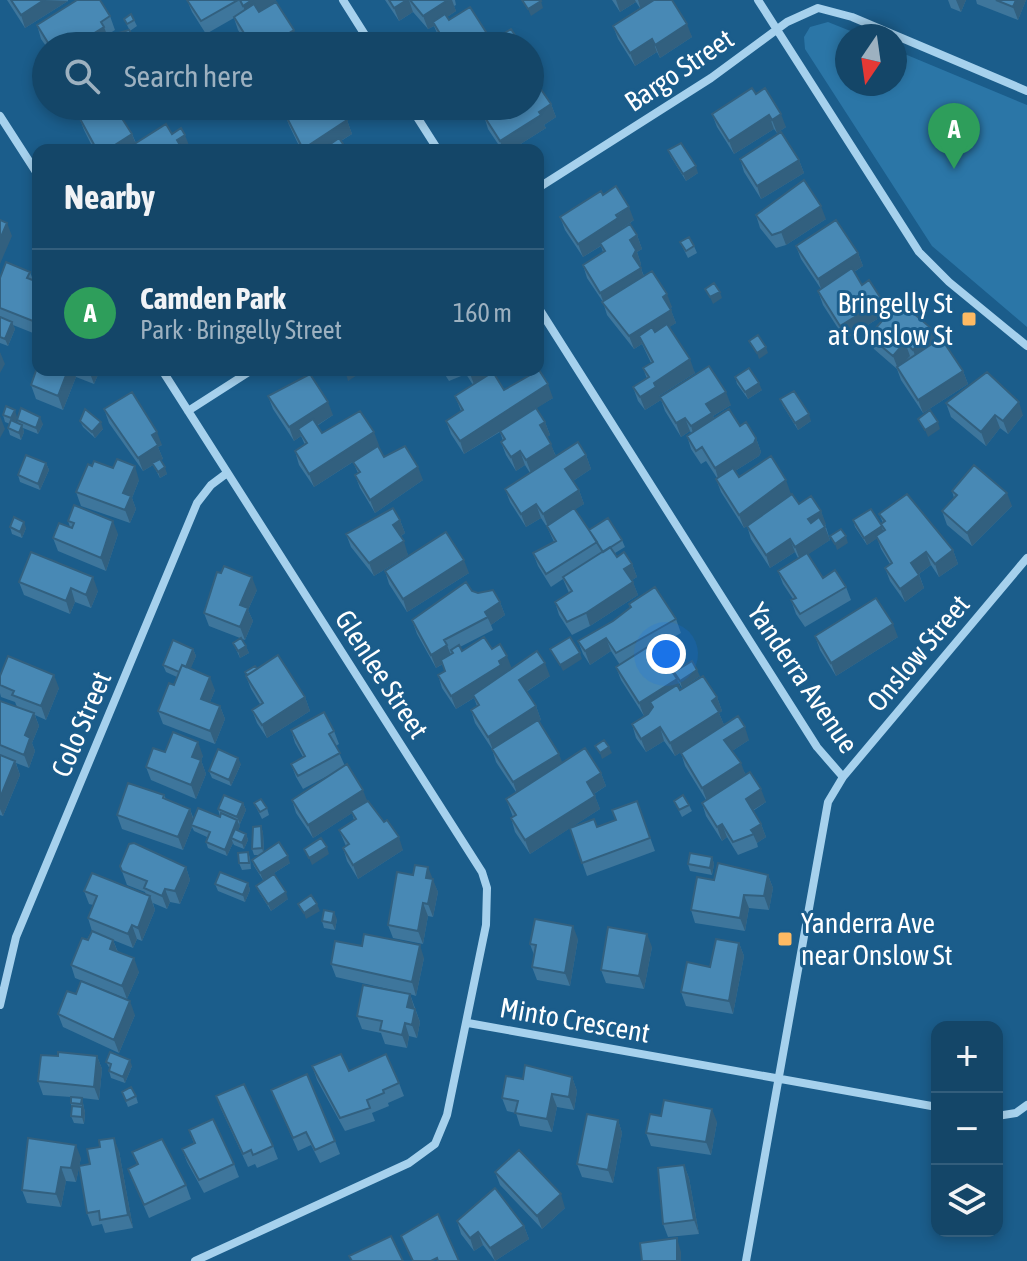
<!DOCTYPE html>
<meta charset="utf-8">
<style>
:root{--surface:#144668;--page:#1d4d6e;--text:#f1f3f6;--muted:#9db1c0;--line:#335e7c;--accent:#8abfa5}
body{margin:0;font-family:"Asap Condensed",sans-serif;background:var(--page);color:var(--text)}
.controls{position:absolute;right:24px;bottom:24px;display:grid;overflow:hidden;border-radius:16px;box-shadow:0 4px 12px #0003}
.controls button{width:72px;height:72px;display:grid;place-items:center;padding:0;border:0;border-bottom:2px solid var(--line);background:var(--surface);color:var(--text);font:40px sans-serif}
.compass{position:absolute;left:835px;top:24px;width:72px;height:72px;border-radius:50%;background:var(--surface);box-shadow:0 4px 12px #0003;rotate:193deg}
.you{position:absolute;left:666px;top:654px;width:28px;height:28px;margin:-20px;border:6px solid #fff;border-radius:50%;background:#1a73e8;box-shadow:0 0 0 12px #1a73e833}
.badge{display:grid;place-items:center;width:52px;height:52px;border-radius:50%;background:var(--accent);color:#fff;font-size:26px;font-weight:700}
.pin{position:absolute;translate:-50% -66px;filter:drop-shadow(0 2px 4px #0008)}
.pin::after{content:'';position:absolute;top:42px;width:28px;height:24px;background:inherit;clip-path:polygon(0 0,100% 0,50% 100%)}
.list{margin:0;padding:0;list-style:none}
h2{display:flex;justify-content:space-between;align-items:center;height:104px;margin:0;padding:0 32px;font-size:34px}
h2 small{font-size:26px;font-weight:400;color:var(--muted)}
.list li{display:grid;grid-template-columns:52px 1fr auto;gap:24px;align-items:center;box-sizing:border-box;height:128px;padding:0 32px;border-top:2px solid var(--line)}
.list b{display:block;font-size:30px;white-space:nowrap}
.list p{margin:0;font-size:26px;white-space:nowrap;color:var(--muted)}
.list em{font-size:26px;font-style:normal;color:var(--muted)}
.icon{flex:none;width:44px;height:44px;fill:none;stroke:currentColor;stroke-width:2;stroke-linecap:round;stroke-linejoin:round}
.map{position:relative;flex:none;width:1027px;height:1261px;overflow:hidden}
.search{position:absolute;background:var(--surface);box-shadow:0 4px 12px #0003;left:32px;top:32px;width:512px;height:88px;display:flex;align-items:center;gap:20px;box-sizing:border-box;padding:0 28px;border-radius:44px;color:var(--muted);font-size:30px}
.panel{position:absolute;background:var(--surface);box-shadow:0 4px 12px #0003;left:32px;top:144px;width:512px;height:232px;border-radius:16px}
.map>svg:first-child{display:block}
.green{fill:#2b76a7}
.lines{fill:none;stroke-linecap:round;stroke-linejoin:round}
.street{stroke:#a6d1ed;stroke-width:8}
.wall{fill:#3e769c}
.shaded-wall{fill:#32607f}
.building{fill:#4889b5;stroke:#32607f;stroke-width:2}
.poi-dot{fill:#feba63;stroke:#1b5d8b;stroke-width:3}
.labels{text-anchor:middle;stroke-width:6;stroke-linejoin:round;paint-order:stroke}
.street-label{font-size:28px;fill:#fff;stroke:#1b5d8b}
.poi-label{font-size:28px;fill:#fff;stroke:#1b5d8b;text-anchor:end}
</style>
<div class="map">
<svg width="1027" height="1261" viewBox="0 0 1027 1261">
<rect width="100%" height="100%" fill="#1b5d8b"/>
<path class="green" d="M828 22 863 36H847V84H895V50L1027 105V327L932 246 805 49 804 37 810 27Z"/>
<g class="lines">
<path class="street" d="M343 0 372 46
M758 0 919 252 949 282 1027 346
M410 106 438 150
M0 116 38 175
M538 188 711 78 787 22 818 8 852 17 1027 91
M538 307 817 747 843 777
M162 370 482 872 487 888 486 925 447 1115 435 1144 409 1163 195 1261
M188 411 252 370
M0 1005 16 937 197 503 211 485 227 473
M468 1023 937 1107
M997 1116 1016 1113 1027 1105
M746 1261 828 802 843 777 1027 558"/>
</g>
<path class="wall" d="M7 0H68V1L25 28Z
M187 0H276L259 12 299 43 295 46H248L238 30 234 18 206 34 192 12Z
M385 0H455L456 5 454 6 456 11 447 17 449 20 490 42 522 46H438L436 40 439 38 434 26 428 29 413 12 399 21Z
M612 0H672L692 37 660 58 657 52 635 66 618 39 613 26 640 8 636 2 620 12Z
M948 0H966L961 12 951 8Z
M976 0H1026L1018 20 977 4Z
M110 16 115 30 107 35 99 46H46L41 39 37 25Z
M124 19 134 20 137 26 130 31Z
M756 94 786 127 777 133 774 129 734 154 717 127 712 114Z
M551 104 556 117 544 125 546 128 511 150H502L488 129 484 116 487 114 485 108Z
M284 112 347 120 352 134 341 141 347 150H301L289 125Z
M79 117 132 134 136 143 172 134 190 148 186 150H94L84 130Z
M668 150 698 173 686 181 671 157Z
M740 159 799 160 804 173 761 199 744 172Z
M603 195 634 220 622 229 637 235 642 249 637 252 641 264 640 266 644 276 672 307 670 308 676 323 669 327 695 373 659 396 661 400 645 410 638 401 633 387 647 379 643 368 651 363 642 344 634 349 607 315 603 302 587 278 583 265 603 252 601 246 583 257 565 230 560 217Z
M756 215 826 219 786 245 776 248 760 228Z
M680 242 694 246 697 253 688 258Z
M796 246 858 253 863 266 854 272 862 285 887 313 845 339 823 305 818 291 821 289 801 259Z
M30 272 33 280 38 282V335L13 325 15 329 8 346 0 343V278Z
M869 336 936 342 963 371 968 384 923 413 901 380 897 369 874 349Z
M38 370H100L94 384 76 377 63 410 36 399 31 385Z
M442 370H501L494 375 504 390 553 398 536 408 545 422 550 435 547 437 556 456 586 455 591 469 573 481 579 490 584 504 575 509 590 531 622 540 625 547 615 553 617 557 632 564 637 577 632 580 638 595 590 626 572 635 559 615 555 602 569 593 563 579 551 587 538 566 533 553 554 542 547 527 541 518 526 527 510 502 505 489 530 473 525 465 516 471 506 455 501 442 503 441 500 432 464 454 451 434 446 421 461 411 455 396 473 385 466 374 449 381Z
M735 377 762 390 748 399 737 384Z
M268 396 333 415 317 426 322 433 379 445 359 458 384 457 423 480 375 513 360 488 355 475 358 473 353 462 314 487 299 465 295 451 305 445 301 436 294 441 273 409Z
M660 397 731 405 713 416 714 418 740 426 756 438 761 452 759 456 735 471 739 477 791 494 799 504 821 511 830 540 808 554 823 578 846 587 851 600 805 627 796 614 791 600 793 599 783 584 778 571 798 558 795 552 770 568 751 539 747 526 744 528 721 492 716 479 717 478 706 461 701 464 691 449 687 436 691 433 690 431 681 437 665 411Z
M780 399 811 421 798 430 783 406Z
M946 403 1023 415 1008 434 1000 428 986 446 951 417Z
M104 409 162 445 158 447 163 459 160 460 167 474 160 478 153 465 143 471 109 423Z
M3 415 17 417 15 422 18 423 17 420 43 424 38 434 23 428 24 432 21 440 10 435 8 428 10 424 5 422Z
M80 421 103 429 95 438 83 427Z
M46 463 49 470 40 490 20 482 18 475Z
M139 480 132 498 136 509 130 523 81 506 76 492Z
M952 491 1012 506 972 546 947 525 942 511 954 498Z
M879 514 953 550 958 564 939 577 931 565 919 574 924 588 905 602 890 581 885 568 890 564 881 549 877 538 867 545 855 527 853 520 881 524 883 523Z
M400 520 405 533 400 537 408 555 374 576 351 547 346 534Z
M68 521 118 534 106 571 58 551 53 538 70 527Z
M10 527 26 528 22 538 12 534Z
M385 571 469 573 407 612 389 584Z
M19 582 98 591 91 608 75 602 70 614 24 595Z
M257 590 248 610 253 621 245 640 242 639 249 653 240 658 233 643 240 638 209 626 204 613Z
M472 591 500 602 505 615 491 625 493 630 460 647 462 651 492 649 512 669 550 676 526 692 536 706 541 720 538 721 562 763 601 773 606 786 594 794 600 809 570 828 597 827 616 820 637 801 655 851 587 876 570 828 530 854 515 832 511 818 513 817 506 799 516 792 496 762 492 749 475 723 471 710 477 706 474 698 456 709 442 688 438 675 445 671 443 664 436 668 417 634 412 620Z
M629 604 676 619 681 633 656 647 676 678 674 672 700 676 682 688 677 679 681 690 717 697 722 711 719 713 724 725 749 740 732 751 746 775 766 802 753 811 761 824 766 837 757 843 758 847 738 855 727 837 722 841 706 816 702 803 706 800 685 766 681 753 715 730 675 756 664 741 646 752 636 738 632 724 644 716 621 680 616 667 620 665 611 651 590 665 583 654 578 641 613 621 630 608Z
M815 636 898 637 836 676 820 650Z
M193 649 196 656 190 669 215 690 210 702 220 706 225 719 215 744 163 724 158 711 174 685 177 677 166 672 163 665Z
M257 669 305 697 310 711 267 738 257 723 252 710 260 704 251 689 246 676Z
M0 676 59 688 46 720 35 715 39 726 32 743 35 751 29 768 16 763 20 775 3 816 0 815V701L17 707 15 702 1 697 0 693Z
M291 730 334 731 339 744 336 746 345 766 367 801 403 850 358 879 347 861 343 848 346 846 339 830 354 820 352 813 313 838 296 813 292 800 335 772 303 789 296 777 291 764 303 757 295 743Z
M165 752 203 756 201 760 206 774 196 799 151 780 146 767Z
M241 764 231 786 212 778 209 771Z
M164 795 166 799 190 809 194 820 220 817 218 809 243 803 246 810 240 824 239 823 240 826 238 830 246 834 248 840 244 849 234 845 233 843 227 856 208 848 206 842 207 837 194 831 192 827 183 850 122 829 117 815Z
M674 801 689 805 692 811 682 817Z
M254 803 267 808 269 815 262 819Z
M261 826 263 833 264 852 290 863 263 880 254 866 252 860 259 855H254L252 849Z
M248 852 250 858 251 869 242 870 239 863Z
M712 857 714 864 712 875 690 871 688 864Z
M120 866 186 867 190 880 180 904 170 902 167 909 153 903 155 910 142 941 137 939 133 948 113 940 118 952 139 972 127 999 75 978 71 965 92 931 88 918 93 905 89 904 84 891 146 895 145 892 127 885Z
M768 875 773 888 769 910 749 908 745 931 695 923 691 910 714 880Z
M432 879 438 892 433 917 428 916 423 944 393 938 388 925Z
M248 883 250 890 245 902 218 891 215 884Z
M256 886 288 899 271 911 259 892Z
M337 919 335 930 324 928 322 921Z
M578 939 570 986 537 980 532 967 534 955 530 944Z
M739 943 744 956 733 1014 686 1006 681 992Z
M652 947 644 989 606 983 601 970Z
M424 958 416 996 410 994 420 1022 417 1038 409 1036 407 1048 385 1044 381 1033 362 1029 357 1016 401 992 336 977 331 964Z
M58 1014 135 1015 119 1053 63 1027Z
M97 1056 102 1069 99 1100 82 1098 85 1113 84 1124 74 1123 71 1116V1097L43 1095 38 1081Z
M106 1062 132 1066 125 1083 111 1078 109 1071 110 1069Z
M312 1066 349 1071 399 1083 404 1096 388 1103 389 1106 372 1113 375 1121 345 1131 317 1080Z
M572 1077 577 1091 574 1110 557 1107 552 1132 520 1126 516 1113 507 1111 502 1098 523 1079Z
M271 1090 335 1141 340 1154 320 1163 311 1145 298 1151Z
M122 1092 136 1096 138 1103 128 1107Z
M216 1096 273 1146 278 1159 257 1168 255 1164 248 1167 221 1109Z
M618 1120 622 1133 613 1183 582 1177 577 1164Z
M717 1122 711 1155 651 1146 646 1133Z
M189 1130 234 1164 239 1177 204 1193 187 1162 182 1149 194 1144Z
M28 1138 81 1158 79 1166 90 1164 119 1151 133 1228 105 1233 102 1224 92 1226 87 1213 79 1167 76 1182 66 1181 61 1207 27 1203 22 1190Z
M132 1152 186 1185 191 1199 149 1218 128 1169 137 1164Z
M684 1165 689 1178 699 1234 668 1237 663 1224Z
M495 1172 565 1208 542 1229 500 1185Z
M457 1221 524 1226 529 1239 495 1261 483 1245 474 1251 461 1234Z"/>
<path class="shaded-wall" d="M44 0 68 1 25 28 21 15Z
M252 0H276V1L248 19 243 6Z
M407 0H409L413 12 399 21 394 8Z
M448 0H452L456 11 435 25 433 22 434 26 428 29 423 16Z
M616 0H635L636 2 620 12Z
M638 0H657L641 10Z
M956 0H966L961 12Z
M1016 0H1026L1018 20 1013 7Z
M541 1 543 8 531 16 528 9Z
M687 24 692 37 660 58 655 45Z
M104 27 109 40 99 46H85L83 40Z
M294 30 299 43 295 46H268Z
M486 32 491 45 490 46H464Z
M80 36 84 46H64Z
M652 39 657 52 635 66 630 53Z
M533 64 538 78 531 82 533 87 530 88V67Z
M551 104 556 117 544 125 546 128 511 150H503L500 141Z
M781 114 786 127 777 133 772 120Z
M769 115 774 129 734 154 729 141Z
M347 120 352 134 326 150H303V149Z
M132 134 137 147 132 150H107Z
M185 135 190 148 186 150H180L177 140Z
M799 160 804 173 761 199 757 186Z
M696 166 698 173 686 181 683 174Z
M821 206 826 219 786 245 781 232Z
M629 207 634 220 622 228 623 232 583 257 578 244Z
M7 223 12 236 0 264V239Z
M637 235 642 249 637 252 641 264 638 269 633 256 630 240Z
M858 253 863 266 822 292 818 279Z
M641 268 645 281 605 306 600 293Z
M720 292 722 298 713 304 710 297Z
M667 294 672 307 667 310 663 297Z
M882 300 887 313 845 339 840 326Z
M671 310 676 323 643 344 639 336 642 344 634 349 629 336Z
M12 322 15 329 8 346 5 339Z
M932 329 936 342 918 363 913 350Z
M905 342 910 356 898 369 893 356Z
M766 347 768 353 759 359 757 353Z
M0 352 5 364 0 373Z
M690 359 695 373 659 396 661 400 645 410 640 397 654 383Z
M68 370H73L76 377 63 410 58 396Z
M89 370H100L94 384 89 371Z
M352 370H365L348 381 346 374Z
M476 370H501L475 387 470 374Z
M963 371 968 384 923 413 918 400Z
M759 383 762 390 748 399 745 392Z
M548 384 553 398 464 454 460 441Z
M726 392 731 405 713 416 717 426 695 440 691 426 706 404Z
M328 402 333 415 302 435 298 429 301 436 294 441 289 427Z
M1019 402 1023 415 1008 434 1003 421Z
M15 410 17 417 14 425 11 418Z
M809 414 811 421 798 430 795 423Z
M995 415 1000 428 986 446 981 432Z
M0 416 5 429 0 438Z
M40 417 43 424 38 434 36 428Z
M685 418 690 431 681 437 676 423Z
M101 422 103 429 95 438 92 432Z
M545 422 550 435 544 439 540 425Z
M938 422 940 429 928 437 925 430Z
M22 425 24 432 21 440 19 433Z
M157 432 162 445 158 447 163 459 143 471 138 458 152 435Z
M374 432 379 445 314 487 309 474Z
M756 438 761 452 759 456 719 481 715 468Z
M551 444 556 457 531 473 526 460Z
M520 451 525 465 516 471 511 457Z
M586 455 591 469 570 483 565 469Z
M46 463 49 470 40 490 38 484Z
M135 466 139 480 132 498 136 509 130 523 125 510 123 493Z
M165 467 167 474 160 478 158 472Z
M418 467 423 480 375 513 370 500Z
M786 480 791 494 744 528 739 515Z
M579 490 584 504 548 527 543 514Z
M1007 493 1012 506 972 546 967 533Z
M536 504 541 518 526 527 521 514Z
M821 511 826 524 813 532 808 519Z
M400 520 405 533 398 538 393 525Z
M113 521 118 534 106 571 101 558Z
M24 522 26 528 22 538 20 532Z
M825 527 830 540 800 560 795 547Z
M882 527 884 534 867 545 864 538Z
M846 536 848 543 837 550 835 544Z
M790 539 795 552 770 568 766 555Z
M404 541 408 555 374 576 369 563Z
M953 550 958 564 939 577 935 564Z
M926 552 931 565 916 576 911 563Z
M464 560 469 573 407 612 403 599Z
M632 564 637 577 629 582 624 569Z
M919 575 924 588 905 602 900 589Z
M93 577 98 591 91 608 86 595Z
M252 577 257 590 248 610 253 621 245 640 240 627V605Z
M633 582 638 595 590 626 586 613Z
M71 588 75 602 70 614 66 601Z
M500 602 505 615 491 625 485 612Z
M893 624 898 637 836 676 831 663Z
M606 638 611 651 590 665 585 651Z
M447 645 452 658 436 668 431 655Z
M246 646 249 653 240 658 238 651Z
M193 649 196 656 186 680 183 674Z
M580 653 582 659 563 671 560 665Z
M507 656 512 669 506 678 456 709 451 696Z
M545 663 550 676 524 693 519 680Z
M697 670 700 676 682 688 680 681Z
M54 675 59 688 46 720 41 706Z
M210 677 215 690 206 712 201 699Z
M677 679 682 693 650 702 653 710 644 716 639 703Z
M305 697 310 711 267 738 262 725Z
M717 697 722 711 719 713 724 725 675 756 670 743 712 701Z
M220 706 225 719 215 744 210 731Z
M536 706 541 720 493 750 488 737Z
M34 713 39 726 32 743 35 751 29 768 24 755 25 735Z
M660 727 664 741 646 752 641 739Z
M745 727 749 740 729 753 724 740Z
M198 742 203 756 197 770 192 757Z
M609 747 612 753 602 759 600 753Z
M559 754 564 767 518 796 513 782Z
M238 758 241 764 231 786 229 780Z
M201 760 206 774 196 799 191 785Z
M15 761 20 775 3 816 0 809V798Z
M741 763 746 776 707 801 702 788Z
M601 773 606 786 592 795 587 782Z
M761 789 766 802 750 812 746 799Z
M363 790 368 803 313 838 308 825Z
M595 796 600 809 530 854 525 840Z
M243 803 246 810 240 824 237 817Z
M190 809 194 822 191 825 192 827 183 850 178 837Z
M237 820 240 826 234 840 231 838 233 843 227 856 225 850Z
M722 824 727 837 722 841 717 827Z
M761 824 766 837 757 843 751 830Z
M261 826 263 833 264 855 262 848Z
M246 834 248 840 244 849 242 843Z
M399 837 403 850 358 879 353 865Z
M327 847 329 854 312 865 309 858Z
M288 856 290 863 263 880 260 873Z
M712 857 714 864 712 875 710 868Z
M186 867 190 880 180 904 175 891Z
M428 867 438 892 433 917 428 904 426 878Z
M768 875 773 888 769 910 764 896Z
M248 883 250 890 245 902 243 895Z
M165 889 170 902 167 909 162 896Z
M286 892 288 899 271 911 268 904Z
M744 895 749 908 745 931 740 918Z
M150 896 155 910 142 941 138 928Z
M423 903 428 916 423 944 418 931Z
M317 904 320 911 306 919 304 913Z
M334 912 337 919 335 930 332 923Z
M132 925 137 939 133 948 128 934Z
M573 926 578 939 570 986 565 973Z
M647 934 652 947 644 989 639 976Z
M113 940 118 953 110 949Z
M739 943 744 956 733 1014 729 1001Z
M420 945 424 958 416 996 412 982Z
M134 958 139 972 127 999 122 986Z
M410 994 414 1007 412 1020 407 1007Z
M130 1001 135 1015 119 1053 114 1040Z
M415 1009 420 1022 417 1038 412 1025Z
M405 1023 409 1036 407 1048 402 1035Z
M97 1056 102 1069 99 1100 94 1087Z
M130 1060 132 1066 125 1083 123 1077Z
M572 1077 577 1091 574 1110 569 1097Z
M552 1094 557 1107 552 1132 547 1119Z
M82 1098 85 1113 84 1124 82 1117Z
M712 1109 717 1122 711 1155 706 1142Z
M618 1120 622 1133 613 1183 608 1170Z
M114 1138 119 1151 133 1228 128 1215Z
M76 1145 81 1158 76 1182 71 1168Z
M684 1165 689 1178 699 1234 694 1220Z
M61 1167 66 1181 61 1207 56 1194Z
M561 1194 565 1208 542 1229 537 1216Z
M524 1226 529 1239 495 1261 490 1248Z
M478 1232 483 1245 474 1251 470 1238Z
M677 1238 681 1252V1261H677Z"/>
<path class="building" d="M11 0H44L21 15Z
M77 0H100L110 16 101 22 104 27 83 40 80 36 64 46H50L37 25Z
M187 0H238L201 21Z
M240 0H252L243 6Z
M389 0H407L394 8Z
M410 0H448L423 16Z
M522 0H540L541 1 528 9Z
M654 0H672L687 24 655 45 652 39 630 53 613 26Z
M996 0H1016L1013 7Z
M276 2 294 30 268 46H252L234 17 254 4 259 12Z
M470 7 486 32 464 46H440L436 40 442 37 433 22 445 14 449 20Z
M131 14 134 20 127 24 124 19Z
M511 29 522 46H484Z
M129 30 137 42 131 46H100L119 33Z
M307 41 310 46H299Z
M538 85 551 104 539 112 541 115 500 141 484 116 488 113 485 108 487 106H530V89Z
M752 88 756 94 765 88 781 114 772 120 769 115 729 141 712 114Z
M96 106H114L132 134 107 150H97L79 117Z
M293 106H336L347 120 303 149 284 112Z
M166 124 172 134 181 128 185 135 177 140 183 150H125Z
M781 132 799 160 757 186 740 159Z
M339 138 347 150H322Z
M681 143 696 166 683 174 668 150Z
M804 180 821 206 781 232 772 235 756 215Z
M616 186 629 207 616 215 618 218 578 244 560 217 601 191 603 195Z
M0 220 7 223 0 239Z
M836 220 858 253 818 279 796 246Z
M630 224 637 235 630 240 636 250 633 256 641 268 600 293 583 265 605 251 600 243Z
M689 237 694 246 686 251 680 242Z
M6 262 30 272 27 278 38 282V323L0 308V278Z
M852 268 862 285 869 280 882 300 840 326 818 291Z
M652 271 667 294 663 297 671 310 629 336 602 302Z
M714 283 720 292 710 297 705 289Z
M899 301 932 329 913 350 905 342 893 356 869 336Z
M0 317 12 322 5 339 0 337Z
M667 324 690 359 654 383 656 387 640 397 633 387 649 377 643 368 653 362 639 336 652 327 655 332Z
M758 335 766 347 757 353 749 341Z
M941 338 963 371 918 400 897 367Z
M38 365V370H68L58 396 31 385Z
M709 366 726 392 706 404 712 413 691 426 685 418 676 423 660 397Z
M749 368 759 383 745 392 735 377Z
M539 370 548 384 460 441 446 421 463 410 455 396 493 372 504 390Z
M987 372 1019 402 1003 421 995 415 981 432 946 403Z
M310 374 328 402 289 427 268 396Z
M794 391 809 414 795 423 780 399Z
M132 392 157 432 152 435 158 445 138 458 104 409Z
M6 406 15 410 11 418 3 415Z
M21 408 40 417 36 428 17 420Z
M536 408 545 422 540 425 551 444 526 460 520 451 511 457 501 442 505 439 500 431Z
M85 409 101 422 92 432 80 421Z
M729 409 740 426 746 422 756 438 754 443 715 468 702 447 696 451 687 436Z
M930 410 938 422 925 430 918 419Z
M360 411 374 432 309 474 295 451 307 443 298 429 313 419 322 433Z
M11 420 22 425 19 433 8 428Z
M578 442 586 455 565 469 579 490 543 514 536 504 521 514 505 489Z
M378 446 384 457 405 446 418 467 370 500 355 475 360 472 353 462Z
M26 455 46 463 38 484 18 475Z
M771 456 786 480 739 515 716 479 733 468 739 477Z
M117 459 135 466 123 493 131 496 125 510 76 492 88 464 92 466 94 461 113 468Z
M160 459 165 467 158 472 152 463Z
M974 465 1007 493 967 533 942 511 957 495 952 491Z
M792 494 799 504 811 496 821 511 808 519 811 523 819 517 825 527 795 547 790 539 766 555 747 526Z
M907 494 953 550 935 564 926 552 911 563 919 575 900 589 885 568 892 563 876 536 885 530 881 524 885 521 879 514Z
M74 505 113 521 101 558 53 538 59 523 72 528 74 523 68 521Z
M393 508 400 520 393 525 404 541 369 563 346 534Z
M574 508 597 542 546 574 533 553 556 541 547 526Z
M871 509 882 526 864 538 853 520Z
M14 517 24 522 20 532 10 527Z
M608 518 622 540 603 552 589 530Z
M841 529 846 536 835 544 830 536Z
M446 532 464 560 403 599 385 571Z
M610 547 617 557 624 552 632 564 624 569 633 582 586 613 567 622 555 602 572 591 563 577Z
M31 552 93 577 86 595 71 588 66 601 19 582Z
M807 553 823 578 835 570 846 587 800 614 791 600 796 598 778 571Z
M224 566 252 577 240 605 248 608 240 627 204 613 217 572 221 573Z
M466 582 472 591 478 593 493 590 500 602 485 612 488 617 444 640 447 645 431 655 412 620Z
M655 587 676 619 616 653 606 638 585 651 578 641 613 621 631 607 629 604Z
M876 598 893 624 831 663 815 636Z
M484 637 492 649 500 644 507 656 499 661 501 665 451 696 438 675 445 671 441 660 453 653 451 650 459 645 462 651Z
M570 637 580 653 560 665 550 649Z
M241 638 246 646 238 651 233 643Z
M173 640 193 649 186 667 182 665 179 672 163 665Z
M654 643 677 679 639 703 616 667Z
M537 651 545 663 519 680 536 706 488 737 471 710 479 705 473 695Z
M278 655 305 697 262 725 252 710 263 703 246 676Z
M8 656 54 675 41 706 12 695 14 691 0 685V676Z
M692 661 697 670 680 681 674 672Z
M182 665 210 677 201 699 220 706 210 731 158 711 169 683 174 685Z
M255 666 257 669 247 675 245 672Z
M703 676 717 697 712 701 719 712 670 743 660 727 641 739 632 724 648 714 653 707 650 702 677 685 680 690Z
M0 701 34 713 25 735 30 738 24 755 0 745Z
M324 712 334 731 329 734 340 753 298 776 291 764 305 756 291 730Z
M738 716 745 727 724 740 741 763 702 788 681 753Z
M538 720 559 754 513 782 492 749Z
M173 732 198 742 192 757 201 760 191 785 146 767 153 748 165 752Z
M604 740 609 747 600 753 595 746Z
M585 748 601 773 587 782 595 796 525 840 511 818 516 815 506 799Z
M218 749 238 758 229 780 209 771Z
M0 755 15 761 0 798Z
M347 764 363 790 308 825 292 800Z
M750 772 761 789 746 799 761 824 751 830 754 834 733 842 722 824 717 827 702 803Z
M128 783 164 795 163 798 190 809 178 837 117 815Z
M224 795 243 803 237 817 218 809Z
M683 795 689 805 679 810 674 801Z
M261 799 267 808 260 812 254 803Z
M368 801 384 822 387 820 399 837 353 865 343 848 349 844 339 830 356 819 351 811Z
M637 801 650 838 582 863 570 828 594 819 597 827 616 820 612 810Z
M198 808 220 817 221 813 237 820 225 850 206 842 210 832 191 825Z
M261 826 262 848 252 849 253 827Z
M235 829 246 834 242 843 231 838Z
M321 838 327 847 309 858 304 849Z
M279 842 288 856 260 873 252 860Z
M134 843 186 867 175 891 165 889 162 896 144 888 147 881 122 871 120 866 129 844Z
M248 852 249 863H239L238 853Z
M690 853 712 857 710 868 688 864Z
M718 863 768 875 764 896 744 895 740 918 691 910 697 877 714 880Z
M415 865 428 867 426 878 433 879 428 904 423 903 418 931 388 925 397 872 413 875Z
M220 872 248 883 243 895 215 884Z
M92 873 150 896 138 928 132 925 128 934 88 918 97 896 84 891Z
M274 874 286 892 268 904 256 886Z
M311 895 317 904 304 913 298 904Z
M324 910 334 912 332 923 322 921Z
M535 919 573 926 565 973 532 967 536 945 530 944Z
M608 927 647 934 639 976 601 970Z
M92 931 113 940 110 949 134 958 122 986 71 965 82 938 88 940Z
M364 934 420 945 412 982 331 964 335 941 362 946Z
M716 939 739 943 729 1001 681 992 687 962 710 967Z
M81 981 130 1001 114 1040 58 1014 67 991 76 994Z
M363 985 410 994 407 1007 415 1009 412 1025 405 1023 402 1035 380 1030 382 1021 357 1016Z
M58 1052 97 1056 94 1087 38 1081 41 1055 58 1056Z
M110 1052 130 1060 123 1077 109 1071 111 1064 106 1062Z
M341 1054 349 1071 386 1054 399 1083 383 1090 384 1093 367 1100 370 1108 340 1118 312 1066Z
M525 1065 572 1077 569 1097 552 1094 547 1119 515 1113 518 1101 502 1098 506 1076 523 1079Z
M307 1074 335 1141 315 1150 306 1132 293 1138 271 1090Z
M244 1084 273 1146 253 1155 251 1150 243 1154 216 1096Z
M131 1087 136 1096 126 1101 122 1092Z
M71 1097 82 1098 81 1104 71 1103Z
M664 1100 712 1109 706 1142 646 1133 650 1114 661 1116Z
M72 1106 82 1107V1117L71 1116Z
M587 1114 618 1120 608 1170 577 1164Z
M213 1119 234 1164 199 1180 182 1149 195 1143 189 1130Z
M28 1138 76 1145 71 1168 61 1167 56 1194 22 1190Z
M114 1138 128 1215 100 1220 99 1211 87 1213 79 1166 90 1164 87 1149 100 1147 99 1140Z
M162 1139 186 1185 144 1205 128 1169 138 1164 132 1152Z
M519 1150 561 1194 537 1216 495 1172Z
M684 1165 694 1220 663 1224 658 1168Z
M495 1188 524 1226 490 1248 478 1232 470 1238 457 1221Z
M438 1214 459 1261H438L437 1258 431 1261H413L401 1236Z
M391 1236 403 1261H352L349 1256Z
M677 1238V1261H642L640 1243Z"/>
<g class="poi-dot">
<rect x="961" y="311" width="16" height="16" rx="4"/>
<rect x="777" y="931" width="16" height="16" rx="4"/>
</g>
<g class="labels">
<g class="street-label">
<text transform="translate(679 70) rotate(-34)" y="10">Bargo Street</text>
<text transform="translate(918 653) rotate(-50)" y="10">Onslow Street</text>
<text transform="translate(382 674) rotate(57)" y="10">Glenlee Street</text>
<text transform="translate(803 678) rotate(56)" y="10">Yanderra Avenue</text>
<text transform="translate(81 724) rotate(-67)" y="10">Colo Street</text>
<text transform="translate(575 1020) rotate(10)" y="10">Minto Crescent</text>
</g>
<g class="poi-label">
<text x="953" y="313">Bringelly St<tspan x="953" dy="32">at Onslow St</tspan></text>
<text x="801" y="933" text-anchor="start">Yanderra Ave<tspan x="801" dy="32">near Onslow St</tspan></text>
</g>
</g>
</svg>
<div class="controls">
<button>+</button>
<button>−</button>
<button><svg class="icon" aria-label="layers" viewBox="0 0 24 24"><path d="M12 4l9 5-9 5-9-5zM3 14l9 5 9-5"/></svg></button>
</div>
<svg class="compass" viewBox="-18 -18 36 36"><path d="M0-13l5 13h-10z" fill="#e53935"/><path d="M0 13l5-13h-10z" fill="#9db1c0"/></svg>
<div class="you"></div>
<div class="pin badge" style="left:954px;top:169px;background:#2e9e5b">A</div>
<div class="search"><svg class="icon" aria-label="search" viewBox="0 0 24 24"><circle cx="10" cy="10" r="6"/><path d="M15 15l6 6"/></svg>Search here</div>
<section class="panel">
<h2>Nearby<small></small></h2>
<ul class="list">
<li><span class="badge" style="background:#2e9e5b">A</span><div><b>Camden Park</b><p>Park · Bringelly Street</p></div><em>160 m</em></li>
</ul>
</section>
</div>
